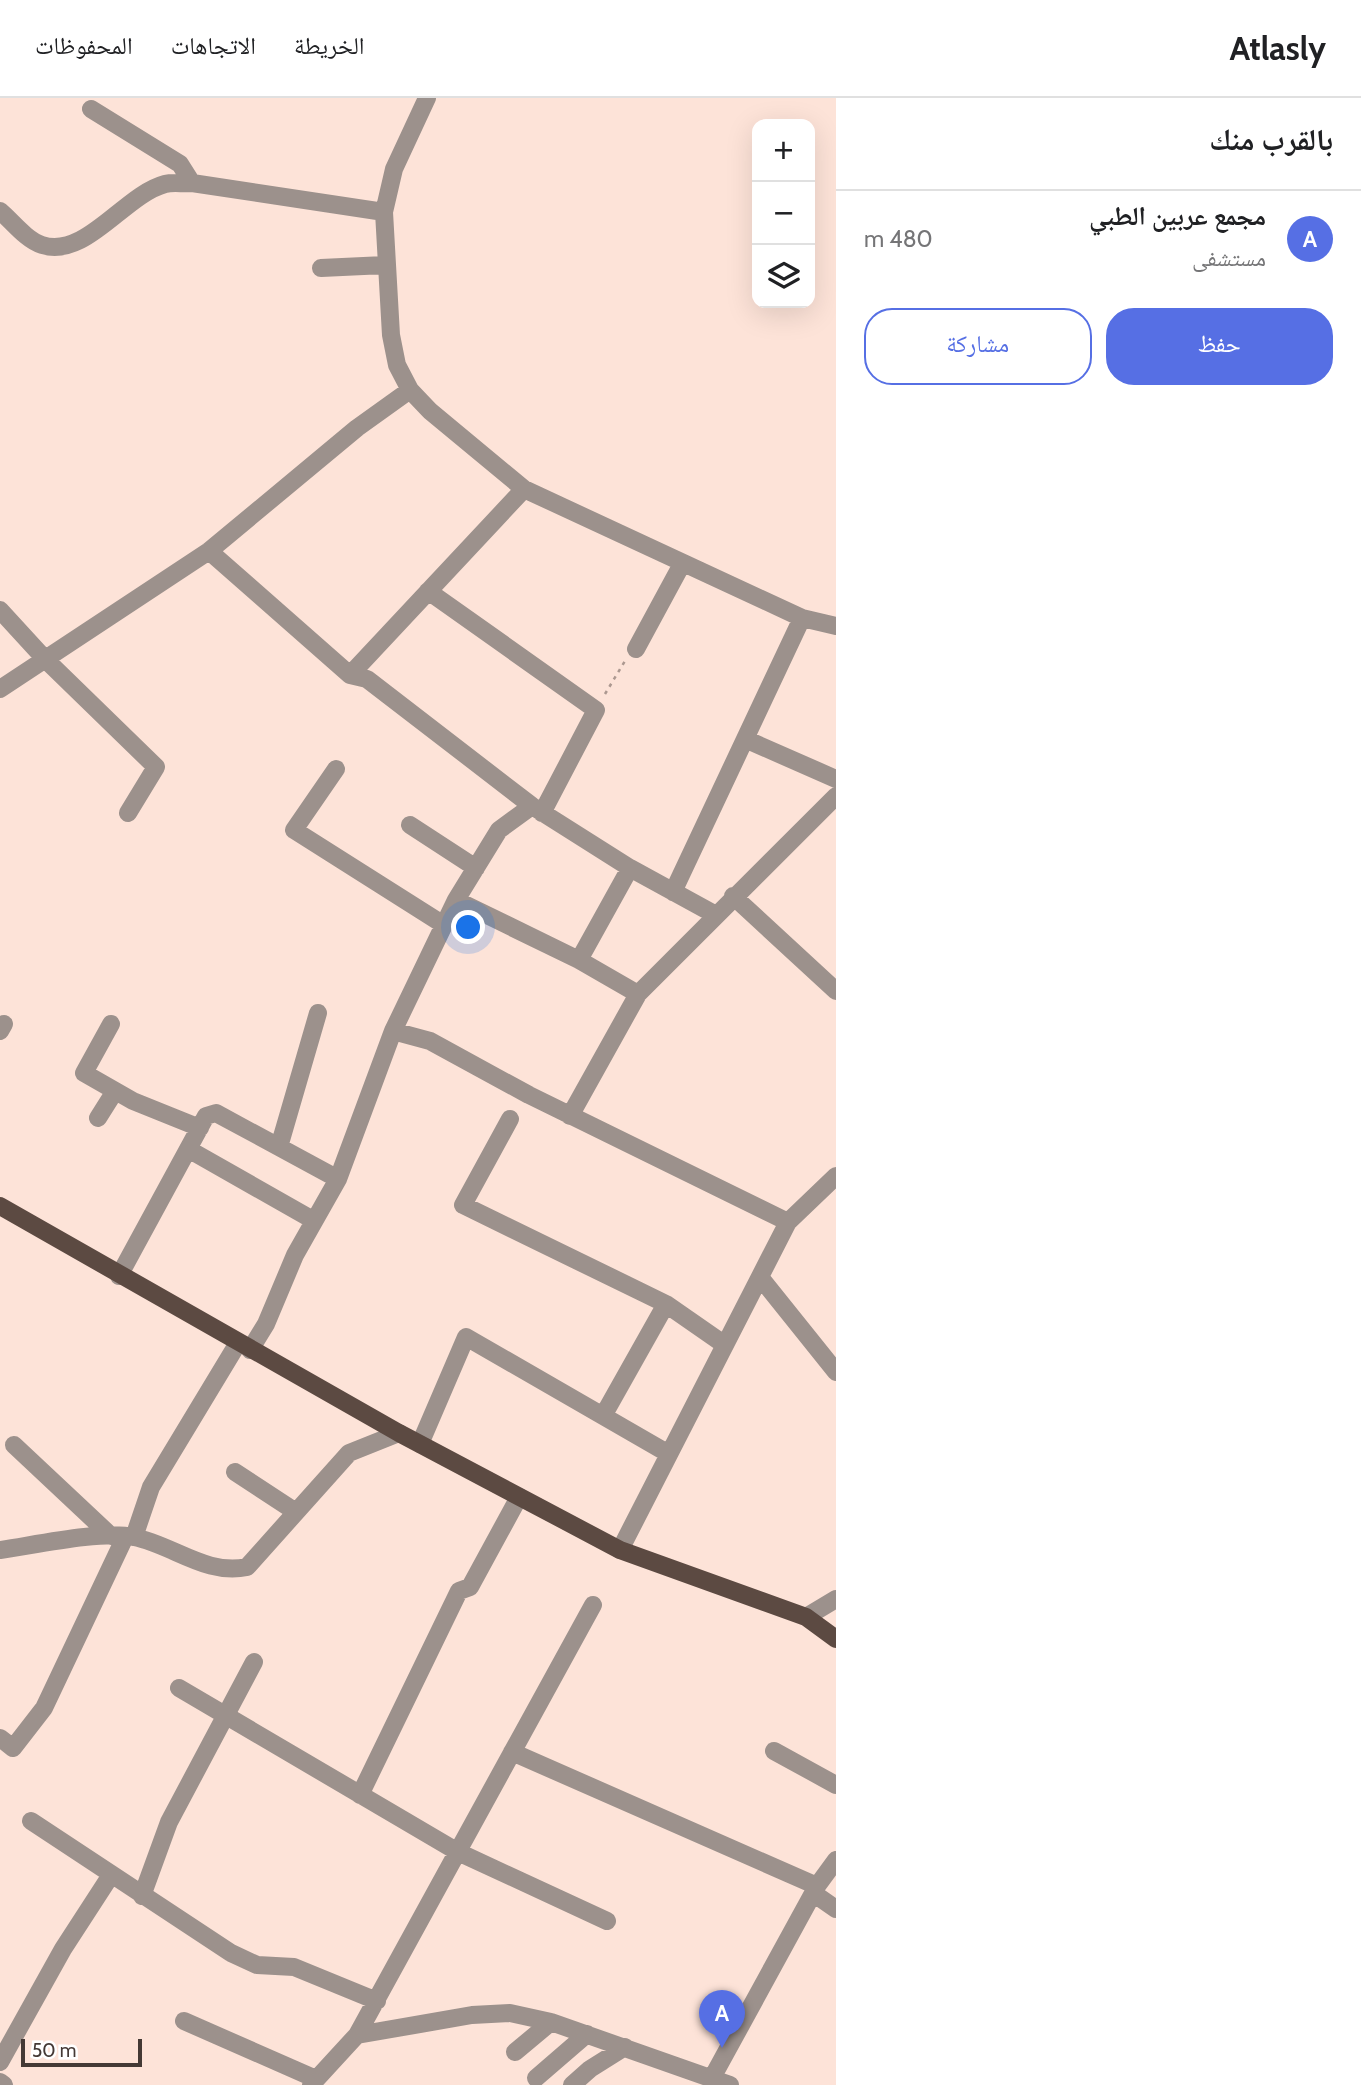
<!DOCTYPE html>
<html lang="ar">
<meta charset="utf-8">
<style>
:root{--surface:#fff;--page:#f6f6f6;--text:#202124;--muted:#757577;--line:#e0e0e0;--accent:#566fe4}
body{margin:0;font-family:Cabin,"Noto Naskh Arabic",sans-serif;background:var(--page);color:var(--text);direction:rtl}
.controls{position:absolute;right:21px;top:21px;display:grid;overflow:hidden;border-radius:14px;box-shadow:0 7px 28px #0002}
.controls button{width:63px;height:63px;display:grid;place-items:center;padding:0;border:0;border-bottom:2px solid var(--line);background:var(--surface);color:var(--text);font:35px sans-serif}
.scale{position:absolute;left:21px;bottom:18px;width:121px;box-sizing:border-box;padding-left:7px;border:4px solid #443935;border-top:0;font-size:19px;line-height:24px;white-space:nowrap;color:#443935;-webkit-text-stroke:5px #fff;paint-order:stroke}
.you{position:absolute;left:469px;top:830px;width:24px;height:24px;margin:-18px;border:5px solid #fff;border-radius:50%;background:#1a73e8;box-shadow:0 0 0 10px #1a73e833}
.badge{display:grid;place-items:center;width:46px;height:46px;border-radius:50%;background:var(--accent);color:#fff;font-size:23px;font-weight:700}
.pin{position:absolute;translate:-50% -58px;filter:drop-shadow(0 2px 4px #0008)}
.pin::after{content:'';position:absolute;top:37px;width:24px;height:21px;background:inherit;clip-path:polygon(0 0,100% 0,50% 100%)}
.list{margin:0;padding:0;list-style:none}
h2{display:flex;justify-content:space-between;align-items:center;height:91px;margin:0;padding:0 28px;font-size:30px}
h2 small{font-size:23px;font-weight:400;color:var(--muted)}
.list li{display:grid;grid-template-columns:46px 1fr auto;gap:21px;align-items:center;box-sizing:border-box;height:98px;padding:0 28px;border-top:2px solid var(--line)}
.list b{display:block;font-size:26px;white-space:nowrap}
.list p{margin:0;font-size:23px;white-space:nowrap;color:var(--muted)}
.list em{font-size:23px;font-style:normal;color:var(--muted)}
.actions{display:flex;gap:14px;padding:21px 28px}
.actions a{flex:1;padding:16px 0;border:2px solid var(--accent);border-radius:28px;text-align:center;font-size:24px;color:var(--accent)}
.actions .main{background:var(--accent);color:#fff}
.icon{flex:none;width:38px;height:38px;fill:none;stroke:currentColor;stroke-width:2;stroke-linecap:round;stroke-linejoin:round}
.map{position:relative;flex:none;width:836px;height:1987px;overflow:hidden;direction:ltr}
header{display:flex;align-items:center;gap:42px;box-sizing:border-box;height:98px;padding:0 35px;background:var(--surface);border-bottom:2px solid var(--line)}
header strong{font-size:33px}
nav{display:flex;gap:38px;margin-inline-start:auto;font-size:24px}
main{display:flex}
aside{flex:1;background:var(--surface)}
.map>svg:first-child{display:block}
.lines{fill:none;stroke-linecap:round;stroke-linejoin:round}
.path{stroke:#ac9890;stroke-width:2.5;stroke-dasharray:3.5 5;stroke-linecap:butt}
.minor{stroke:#9c918c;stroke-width:18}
.major{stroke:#5c4a42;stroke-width:18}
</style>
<header>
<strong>Atlasly</strong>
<nav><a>الخريطة</a><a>الاتجاهات</a><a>المحفوظات</a></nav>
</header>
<main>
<aside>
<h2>بالقرب منك<small></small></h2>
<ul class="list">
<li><span class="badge">A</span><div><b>مجمع عربين الطبي</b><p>مستشفى</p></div><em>480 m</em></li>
</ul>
<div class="actions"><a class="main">حفظ</a><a>مشاركة</a></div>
</aside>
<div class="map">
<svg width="836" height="1987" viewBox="0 0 836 1987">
<rect width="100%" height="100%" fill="#fde3d8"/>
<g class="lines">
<path class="path" d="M605 596 625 563"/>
<path class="minor" d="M427 0 394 71 384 114 391 237 397 267 410 292 430 313 524 391 802 520 836 528
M91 11 180 66 192 85
M0 113C12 123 26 142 42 147 86 161 124 97 165 86 173 84 184 86 192 85L384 114
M321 170 385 167
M209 453 350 577 367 581 532 708 630 770 714 816
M428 493 596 612 542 715
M0 512 44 560 156 669 128 715
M636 551 682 466
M350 577 524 391
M0 591 209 453 357 330 410 292
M745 641 836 681
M336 671 294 732 444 827
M410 727 476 770
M673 794 802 520
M733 798 836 893
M456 802 579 862 638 896
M579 862 630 770
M111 926 84 975 133 1003 200 1030
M0 933 4 926
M393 933 430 943 529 997 788 1124
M570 1018 638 896 836 698
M98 1020 115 993
M510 1021 463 1107 666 1206 725 1247
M279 1049 318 915
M188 1051 313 1122
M119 1178 206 1018 216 1015 338 1081
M760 1179 836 1274
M250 1252 266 1226 295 1157 338 1081 393 933 456 802 499 732 532 708
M603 1318 666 1206
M420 1346 466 1239 669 1356
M14 1347 111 1438
M235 1374 296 1414
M134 1439 151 1389 238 1245
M0 1452C35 1447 101 1432 134 1439 173 1447 207 1478 247 1469L349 1355 399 1335
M620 1452 788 1124 836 1078
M806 1519 836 1501
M179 1590 458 1754 607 1823
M0 1640 13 1650 44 1610 125 1439
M774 1653 836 1687
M512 1654 817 1788
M360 1697 459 1493 470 1489 519 1399
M31 1723 231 1855 257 1867 294 1869 377 1903
M813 1795 836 1811
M142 1798 169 1724 254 1564
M184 1923 316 1981
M357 1937 593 1507
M515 1954 551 1924
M0 1964 63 1851 111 1777
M536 1980 587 1936
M712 1980 817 1788 836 1762
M0 1984 4 1987
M311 1987 357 1937 472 1917 510 1915 551 1924 730 1987
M572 1987 590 1971 625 1949"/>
<path class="major" d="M0 1108 399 1335 620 1452 806 1519 836 1541"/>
</g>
</svg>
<div class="controls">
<button>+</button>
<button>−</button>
<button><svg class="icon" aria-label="layers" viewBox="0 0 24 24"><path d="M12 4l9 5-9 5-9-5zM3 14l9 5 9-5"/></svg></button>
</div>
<div class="scale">50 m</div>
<div class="you"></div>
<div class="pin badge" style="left:722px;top:1950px">A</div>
</div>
</main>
